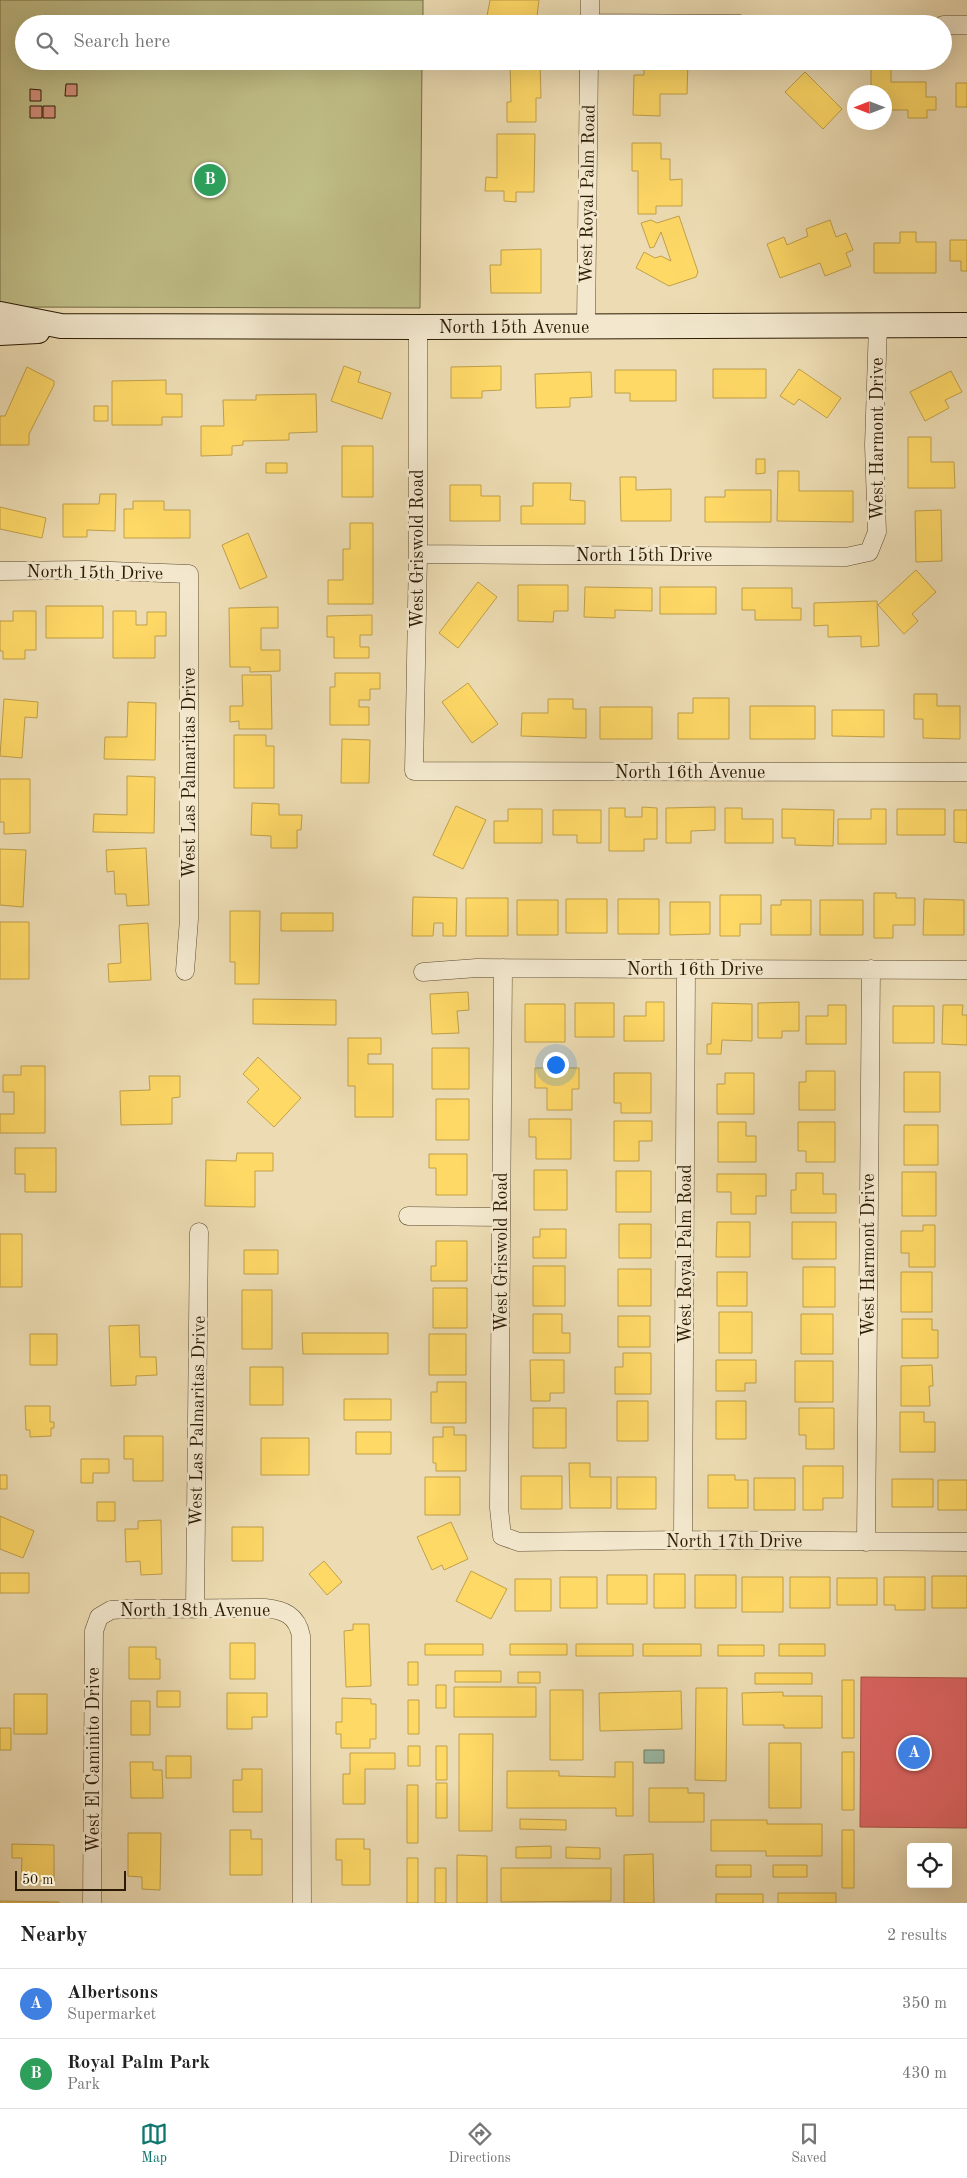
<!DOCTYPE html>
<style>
:root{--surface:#fff;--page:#f2f2f2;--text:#222;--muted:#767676;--line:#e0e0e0;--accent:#0f766e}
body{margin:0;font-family:"Old Standard TT",serif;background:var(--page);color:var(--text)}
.controls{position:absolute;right:15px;bottom:15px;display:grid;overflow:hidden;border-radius:5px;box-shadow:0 5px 20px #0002}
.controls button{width:45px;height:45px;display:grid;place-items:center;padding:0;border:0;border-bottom:1px solid var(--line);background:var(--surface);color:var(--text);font:25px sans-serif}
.compass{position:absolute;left:847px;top:85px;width:45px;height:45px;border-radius:50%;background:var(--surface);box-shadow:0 5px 20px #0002;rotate:270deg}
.scale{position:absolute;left:15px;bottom:12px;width:111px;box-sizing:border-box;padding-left:5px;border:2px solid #2c1b04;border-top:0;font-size:14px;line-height:18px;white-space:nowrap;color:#2c1b04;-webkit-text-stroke:4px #f3e8ce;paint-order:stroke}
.you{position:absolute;left:555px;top:1064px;width:18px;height:18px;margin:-12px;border:4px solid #fff;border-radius:50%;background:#1a73e8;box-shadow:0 0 0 8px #1a73e833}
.badge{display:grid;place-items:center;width:32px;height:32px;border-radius:50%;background:var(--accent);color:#fff;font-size:16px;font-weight:700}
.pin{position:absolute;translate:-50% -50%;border:2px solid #fff;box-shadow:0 1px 5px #0006}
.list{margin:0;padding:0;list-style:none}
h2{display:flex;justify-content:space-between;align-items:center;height:65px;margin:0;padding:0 20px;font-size:21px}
h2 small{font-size:16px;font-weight:400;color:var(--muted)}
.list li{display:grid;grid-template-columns:32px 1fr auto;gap:15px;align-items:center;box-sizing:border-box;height:70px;padding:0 20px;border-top:1px solid var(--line)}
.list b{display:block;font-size:19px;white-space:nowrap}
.list p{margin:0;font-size:16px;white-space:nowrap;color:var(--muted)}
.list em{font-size:16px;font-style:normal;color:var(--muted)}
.icon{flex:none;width:28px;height:28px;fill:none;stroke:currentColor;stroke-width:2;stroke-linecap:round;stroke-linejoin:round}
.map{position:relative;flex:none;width:967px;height:1903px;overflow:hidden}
.search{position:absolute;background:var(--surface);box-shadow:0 5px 20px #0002;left:15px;right:15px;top:15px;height:55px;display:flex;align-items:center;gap:12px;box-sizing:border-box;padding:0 18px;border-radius:28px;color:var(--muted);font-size:19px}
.sheet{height:205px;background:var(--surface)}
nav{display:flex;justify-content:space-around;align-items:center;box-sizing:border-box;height:70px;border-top:1px solid var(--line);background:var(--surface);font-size:14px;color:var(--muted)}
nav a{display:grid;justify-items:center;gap:2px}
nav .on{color:var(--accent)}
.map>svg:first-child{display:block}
.green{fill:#c0be87;stroke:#766c46}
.water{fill:#9abca8;stroke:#6e7c66}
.homes{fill:#ffd966;stroke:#c0a049}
.shops{fill:#e06666;stroke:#aa5049}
.building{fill:#d28f7b;stroke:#2c1b04}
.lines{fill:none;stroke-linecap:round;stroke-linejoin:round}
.street-casing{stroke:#5c4b30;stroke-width:19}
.secondary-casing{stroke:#2c1b04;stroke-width:26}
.street{stroke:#f3e8ce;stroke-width:18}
.secondary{stroke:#f3e8ce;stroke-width:24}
.labels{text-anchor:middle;stroke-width:5;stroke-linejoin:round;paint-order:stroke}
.street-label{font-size:18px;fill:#2c1b04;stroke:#f3e8ce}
</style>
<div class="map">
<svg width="967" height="1903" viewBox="0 0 967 1903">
<rect width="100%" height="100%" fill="#eddcb3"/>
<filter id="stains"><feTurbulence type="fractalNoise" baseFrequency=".004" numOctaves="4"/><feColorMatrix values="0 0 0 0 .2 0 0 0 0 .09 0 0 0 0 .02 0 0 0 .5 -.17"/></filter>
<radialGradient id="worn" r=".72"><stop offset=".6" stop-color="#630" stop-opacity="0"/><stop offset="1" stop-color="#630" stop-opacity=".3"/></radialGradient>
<path class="green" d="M0 0H423V24H24V61H422L420 308 0 307Z"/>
<path class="water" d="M644 1750H664V1763H644Z"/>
<path class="homes" d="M490 0H539L536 24H477L478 20 486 21Z
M510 61H540L541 98H536V122H507V102H511Z
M668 61H688L687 94H660V116L633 115 634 75H644V62Z
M871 69H891V82H926V97H936V110H927V118H908V110H884V92H871Z
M805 72 842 109 823 129 785 92Z
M956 83H967V107H956Z
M497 134H535L534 192H516V202L504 201V191H485L486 177 497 178Z
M632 143H661V159H670V180L682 179V206H656V214H638V171H632Z
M679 216 698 272 696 277 669 286 636 268 644 252 655 258 661 256 671 261 661 232 654 247 650 248 641 223 651 220 657 223Z
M830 220 836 237 846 233 853 250 846 253 851 266 825 276 820 263 780 278 767 244 784 237 787 245 808 236 806 229Z
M900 232H916V242H936V273H874V243H900Z
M950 240H967V271H961V261H950Z
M541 249V293H491L490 265H501V250Z
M344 366 361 372 358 382 391 393 382 419 331 401Z
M501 366V390L482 391V398H451V367Z
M27 367 54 381V385L29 434V445H0V416H5Z
M713 369H766V398H713Z
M799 369 841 398 827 418 799 399 794 405 780 396Z
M615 370H676V401H630V393H615Z
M951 371 962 392 945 400 949 408 925 421 910 392Z
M591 372 592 397 570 398V407L536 408 535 374Z
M166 380V394H182V417H162V425H112V381Z
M316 394 317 432 289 433V440L243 441V445L232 446V455L201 456V426H224L223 400H256V395Z
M94 406H108V421H94Z
M908 437H931V462H954L955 488H908Z
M342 446H373V497H342Z
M756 459H765V473L756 474Z
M266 463H287V473H266Z
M778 471H799V491H853V522L777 521Z
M620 477H636V490L671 489V521H621Z
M533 483H571L570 500 585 501V524H521V506H533Z
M450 485H481V496H500V521H450Z
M725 490H771V522H705V497H725Z
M100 494H116L115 531 87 530V537H63V504H99Z
M133 501H164V510H190V538H124V509H133Z
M0 507 46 518 42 538 0 529Z
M941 510 942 561 916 562 915 511Z
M350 523H373V604H328V580H343V549H350Z
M248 533 267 577 240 589 222 545Z
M916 570 936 592 912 614 918 621 904 634 878 605Z
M478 582 497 597 458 648 439 633Z
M518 585H568V611H554L553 622 518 621Z
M585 587 652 588V611L615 610V618L584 617Z
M660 587H716V614H660Z
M742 588H792V608H801V620H755V610H742Z
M877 601 879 646 861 647V636L828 637V625L814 626V603Z
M46 606H103V638H46Z
M278 607V628H261V650H280V671L250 672V667H230L229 608Z
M13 611H36V650H25V659H3V651H0V621H13Z
M113 611H136V625H147V612H166V636H155V658H113Z
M372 615V635H360V647H369V658H334V637H327V616Z
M335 673H380V689H370V700H359V707H369V725H330V687H335Z
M242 675H271L272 729H239V721L230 722V706H243Z
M468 683 498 724 472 743 442 702Z
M914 694H937V706H960V739L923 738V719H914Z
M693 698H729V739H678V713H693Z
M4 699 38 702 37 718 25 717 22 758 0 756Z
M548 699H573V709H586V738L521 736 522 713H548Z
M128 702 156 703 155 760 104 759 105 737H127Z
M750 706H815V739H750Z
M600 707H652V739H600Z
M832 710H884V737L832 736Z
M234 735H266V746H274V788H234Z
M342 739 370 740 369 783H341Z
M127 776 155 777 154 833 93 832 94 814 127 815Z
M0 779H30V833L4 834V822H0Z
M252 803 279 804V815H302L301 830H297V848H271V836L251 835Z
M456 806 486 820 463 869 433 855Z
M642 807 657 808V839H644V851H609V808H625V817H642Z
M715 807V830L691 831V843H666V808Z
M725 808H742V819H773V843H725Z
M508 809H542V843H494V821H508Z
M782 809 834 810 833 846 795 845V838H782Z
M871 809H886V844H838V819H871Z
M897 809H945V835H897Z
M553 810H601V843H577V835H553Z
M954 810H967V843L954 842Z
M146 848 149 905 127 906 126 894H115L114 871 107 872 106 850Z
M0 849 26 850 23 907 0 905Z
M874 893H896V898H915V925H893V938H874Z
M720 895H761V924H740V936H720Z
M413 897 457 898 456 936H443V923H434L433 936H412Z
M466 898H508V936H466Z
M566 899H607V933H566Z
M618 899H659V934H618Z
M924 899 964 900V935H923Z
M517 900H558V935H517Z
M781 900H811V935H771V905H781Z
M820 900H863V935H820Z
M670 902H710V934L670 935Z
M230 911H260L259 984H235V962H230Z
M281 913H333V931H281Z
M0 922H29V979H0Z
M148 923 151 980 109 982 108 964 121 963 119 925Z
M468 992 469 1010 457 1011 459 1033 432 1034 430 994Z
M253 999 336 1000V1025L253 1024Z
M646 1002H664V1041H624V1016H646Z
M799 1002V1031H782V1038H758V1003Z
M575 1003H614V1037H575Z
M712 1003 752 1004V1041L722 1040 721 1054H707V1044H711Z
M525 1004H565V1042H525Z
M828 1005H846V1044H806V1016H828Z
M943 1005H963L962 1015H967V1045L942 1044Z
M893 1006H934V1043H893Z
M348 1038H381V1054H368V1064H393V1117H355V1086H348Z
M432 1048H469V1089H432Z
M258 1057 301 1098 274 1127 247 1102 259 1089 243 1074Z
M21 1066H45V1133H0V1114H14V1092H3V1075H21Z
M535 1068H579V1089H572V1110H547V1088H535Z
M806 1071H835V1110H799V1082H806Z
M904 1072H940V1112H904Z
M614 1073H651V1113H621V1103H614Z
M725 1073H754V1114H717V1084H725Z
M149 1076H180V1097L172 1098V1124L121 1125 120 1091 150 1090Z
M436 1099H469V1140H436Z
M529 1119H571V1159H536V1137H529Z
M614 1121H652V1141H639V1161H614Z
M718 1122H746V1136H756V1162H718Z
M798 1122H835V1162H806V1151H798Z
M904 1125H938V1165H904Z
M15 1148H56V1192H25V1174H15Z
M237 1153H273V1171H255V1207L205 1206 206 1160 236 1161Z
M429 1154H467V1195H436V1168H429Z
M534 1170H567V1210H534Z
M616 1171H651V1212H616Z
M902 1172H936V1216H902Z
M796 1173H823V1194H836V1213H791V1190H796Z
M717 1174H766V1196H756V1214H731V1192H717Z
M717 1222H750V1257H716Z
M792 1222H836V1259H792Z
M619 1224H651V1258H619Z
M923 1225H935V1267H909V1253H901V1231H923Z
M540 1229H566V1258H533V1237H540Z
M0 1234H22V1287H0Z
M436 1241H467V1281H431V1266H436Z
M244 1250H278V1274H244Z
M533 1266H565V1306H533Z
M803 1267H835V1307H803Z
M618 1269H651V1306H618Z
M717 1272H747V1306H717Z
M901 1272H932V1312H901Z
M433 1288H467V1328H433Z
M242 1290H272V1349H242Z
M719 1312H752V1353H719Z
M533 1314H562V1333H570V1353H533Z
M801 1314H833V1354H801Z
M618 1316H650V1347H618Z
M902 1319H932V1330H938V1358H902Z
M139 1325 140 1357H156L157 1375 136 1376V1385L111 1386 109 1326Z
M302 1333H388V1354H303Z
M30 1334H57V1365H30Z
M429 1334H466V1375H429Z
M623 1353H651V1394H615V1367H623Z
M530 1360H564V1393H550V1401H531Z
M716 1360H756V1383H745V1391H716Z
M795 1361H833V1402H795Z
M932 1365 933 1386H929L930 1406H901V1366Z
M250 1367H283V1405H250Z
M437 1382H466V1423H431V1392H437Z
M344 1399H391V1420H344Z
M617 1401H648V1441H617Z
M716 1401H746V1439H716Z
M25 1406H50V1422H54V1428H51V1436L30 1437V1430H26Z
M533 1408H566V1448H533Z
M799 1408H834V1449H806V1435H799Z
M900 1412H924V1422H935V1452H900Z
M443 1427H454V1435H466V1471H436V1463H433V1437H443Z
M356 1432H391V1454H356Z
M124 1436H163V1481H133V1459H124Z
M261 1438H309V1475H261Z
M81 1459H109V1473H93V1483H81Z
M569 1463H590V1477H611V1508H570Z
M803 1466H843V1498H823V1510H803Z
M0 1475H7V1489H0Z
M708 1475H735V1480H748V1508H708Z
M521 1476H562V1509H521Z
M425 1477H460V1515H425Z
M617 1477H656V1509H617Z
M754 1478H795V1510H754Z
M892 1479H933V1507H892Z
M938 1480H967V1510H938Z
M97 1502H115V1521H97Z
M0 1516 34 1531 23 1558 0 1549Z
M161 1520 162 1574 141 1575 140 1561 126 1562 125 1529H138V1521Z
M451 1522 468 1559 444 1570 442 1565 432 1570 417 1537Z
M232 1527H263V1561H232Z
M324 1561 342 1582 327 1595 309 1574Z
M471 1571 507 1589 491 1619 456 1601Z
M0 1573H29V1593H0Z
M654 1574H685V1608H654Z
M607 1575H647V1604H607Z
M695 1575H736V1608H695Z
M932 1576H967V1608H932Z
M560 1577H597V1608H560Z
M742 1577H783V1612H742Z
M790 1577H830V1608H790Z
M884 1577H925V1610H895V1605H884Z
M837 1578H877V1605H837Z
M515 1579H551V1611H515Z
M353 1624H369L371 1686 346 1687 344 1631 353 1630Z
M230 1643H255V1679H230Z
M425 1644H483V1655H425Z
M510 1644H567V1655H510Z
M576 1644H633V1656H576Z
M643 1644H701V1656H643Z
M779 1644H825V1656H779Z
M718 1645H764V1656H718Z
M129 1647H156V1659H160V1679H129Z
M408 1662H418V1685H408Z
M455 1671H501V1682H455Z
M518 1672H540V1683H518Z
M755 1673H812V1684H755Z
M842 1680H854V1738H842Z
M436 1685H446V1708H436Z
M454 1687H536V1717H454Z
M696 1688H727L726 1781 695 1780Z
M550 1690H583V1760H550Z
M157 1691H180V1707H157Z
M681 1691 682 1729 600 1731 599 1693Z
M783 1692V1696H822V1728H784V1725H743L742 1693Z
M227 1693H267V1717H252V1729H227Z
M14 1694H47V1734H14Z
M342 1698 371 1699V1704H376V1739H370V1748H341V1734H336V1722H342Z
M408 1700H419V1734H408Z
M131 1701H150V1735H131Z
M0 1728H11V1750H0Z
M459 1734H493L492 1831H459Z
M769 1743H801V1808H769Z
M408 1746H420V1766H408Z
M436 1746H447V1780H436Z
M842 1752H854V1810H842Z
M350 1753H395V1769H365V1804H343V1774H350Z
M166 1756H191V1778H166Z
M130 1762H153V1770H162L163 1798H131Z
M615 1762H633V1816H616V1808H507V1771H559V1776L615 1777Z
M242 1769H262V1812H233V1780H242Z
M436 1783H447V1818H436Z
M407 1785H418V1843H407Z
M649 1788H688V1793H704V1822H649Z
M520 1819 566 1820V1830L520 1829Z
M711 1820H767V1824H822V1856H766V1851H711Z
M230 1830H251V1839H262V1875H230Z
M842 1830H854V1888H842Z
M128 1833H161L160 1890 142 1889V1877L128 1876Z
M336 1839H364V1849H370V1885H342V1860H336Z
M12 1844 54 1845V1881H21L22 1858H12Z
M551 1846V1858H516V1847Z
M566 1847 600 1848V1859L566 1858Z
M653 1854 654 1903H624V1855Z
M457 1855 487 1856V1903H457Z
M407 1858H418V1903H407Z
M716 1865H751V1877H716Z
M773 1865H807V1877H773Z
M435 1868H446V1903H435Z
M501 1868H611V1901L501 1902Z
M778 1893H836V1903H778Z
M716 1894H763V1903H716Z
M0 1901 59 1902V1903H0Z"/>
<path class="shops" d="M861 1677 967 1678V1828L860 1827Z"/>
<path class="building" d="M66 84H77V96H65Z
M30 89 41 90V101H30Z
M30 106H42V118H30Z
M43 106H55V118H43Z"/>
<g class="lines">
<defs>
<path id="street" d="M590 23 740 24
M590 24V0
M943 25H967
M586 326 589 61
M418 327V554L414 771 967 772
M418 554 846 557 869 552 877 532 874 445 878 325
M0 571 86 570 189 574V919L185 971
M503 968 499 1508 502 1536 519 1542 683 1540 967 1542
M423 972 477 968 967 970
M408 1216 501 1217
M683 1540 686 969
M866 1542 871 969
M195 1609 199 1232
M92 1903 94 1631 99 1617 111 1610 127 1609 265 1608C284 1610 297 1615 301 1636L302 1903"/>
<path id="secondary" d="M0 314 61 326 418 327 967 325
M0 333 38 331"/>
</defs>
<use href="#street" class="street-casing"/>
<use href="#secondary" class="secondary-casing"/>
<use href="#street" class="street"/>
<use href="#secondary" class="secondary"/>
</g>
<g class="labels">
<g class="street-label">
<text transform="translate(587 194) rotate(-89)" y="6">West Royal Palm Road</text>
<text x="514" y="333">North 15th Avenue</text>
<text transform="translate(877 439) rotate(-90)" y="6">West Harmont Drive</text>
<text transform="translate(417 549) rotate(-90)" y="6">West Griswold Road</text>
<text x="644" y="561">North 15th Drive</text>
<text transform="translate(95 572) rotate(1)" y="6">North 15th Drive</text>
<text x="690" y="778">North 16th Avenue</text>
<text transform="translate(189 773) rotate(-90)" y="6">West Las Palmaritas Drive</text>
<text x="695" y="975">North 16th Drive</text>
<text transform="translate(501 1252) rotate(-90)" y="6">West Griswold Road</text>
<text transform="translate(685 1254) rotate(-90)" y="6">West Royal Palm Road</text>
<text transform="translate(868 1255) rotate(-90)" y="6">West Harmont Drive</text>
<text transform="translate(197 1421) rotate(-89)" y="6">West Las Palmaritas Drive</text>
<text x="734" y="1547">North 17th Drive</text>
<text x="195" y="1616">North 18th Avenue</text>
<text transform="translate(93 1760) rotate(-90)" y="6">West El Caminito Drive</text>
</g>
</g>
<rect width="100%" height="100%" filter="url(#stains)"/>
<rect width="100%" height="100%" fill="url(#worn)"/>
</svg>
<div class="controls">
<button><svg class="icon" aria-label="locate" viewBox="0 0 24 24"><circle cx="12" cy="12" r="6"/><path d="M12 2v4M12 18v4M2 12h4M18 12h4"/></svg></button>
</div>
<svg class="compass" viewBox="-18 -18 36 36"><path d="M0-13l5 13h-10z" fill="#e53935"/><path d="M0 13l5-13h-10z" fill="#767676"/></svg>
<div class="scale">50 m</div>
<div class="you"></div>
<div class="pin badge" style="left:914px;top:1753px;background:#3f7fe0">A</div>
<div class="pin badge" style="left:210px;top:180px;background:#2e9e5b">B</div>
<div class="search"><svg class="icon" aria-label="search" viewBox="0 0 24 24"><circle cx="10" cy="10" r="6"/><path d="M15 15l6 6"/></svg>Search here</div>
</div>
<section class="sheet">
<h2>Nearby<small>2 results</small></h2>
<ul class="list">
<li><span class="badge" style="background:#3f7fe0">A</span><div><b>Albertsons</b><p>Supermarket</p></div><em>350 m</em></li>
<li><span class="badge" style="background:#2e9e5b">B</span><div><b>Royal Palm Park</b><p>Park</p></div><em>430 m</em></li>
</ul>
</section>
<nav>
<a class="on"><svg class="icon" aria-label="map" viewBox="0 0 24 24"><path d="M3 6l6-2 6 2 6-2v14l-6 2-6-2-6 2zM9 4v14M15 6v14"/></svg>Map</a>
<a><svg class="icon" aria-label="directions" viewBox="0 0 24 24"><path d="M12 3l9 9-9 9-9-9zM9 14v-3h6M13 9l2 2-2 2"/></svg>Directions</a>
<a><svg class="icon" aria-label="saved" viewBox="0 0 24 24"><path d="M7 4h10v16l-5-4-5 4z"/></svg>Saved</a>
</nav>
